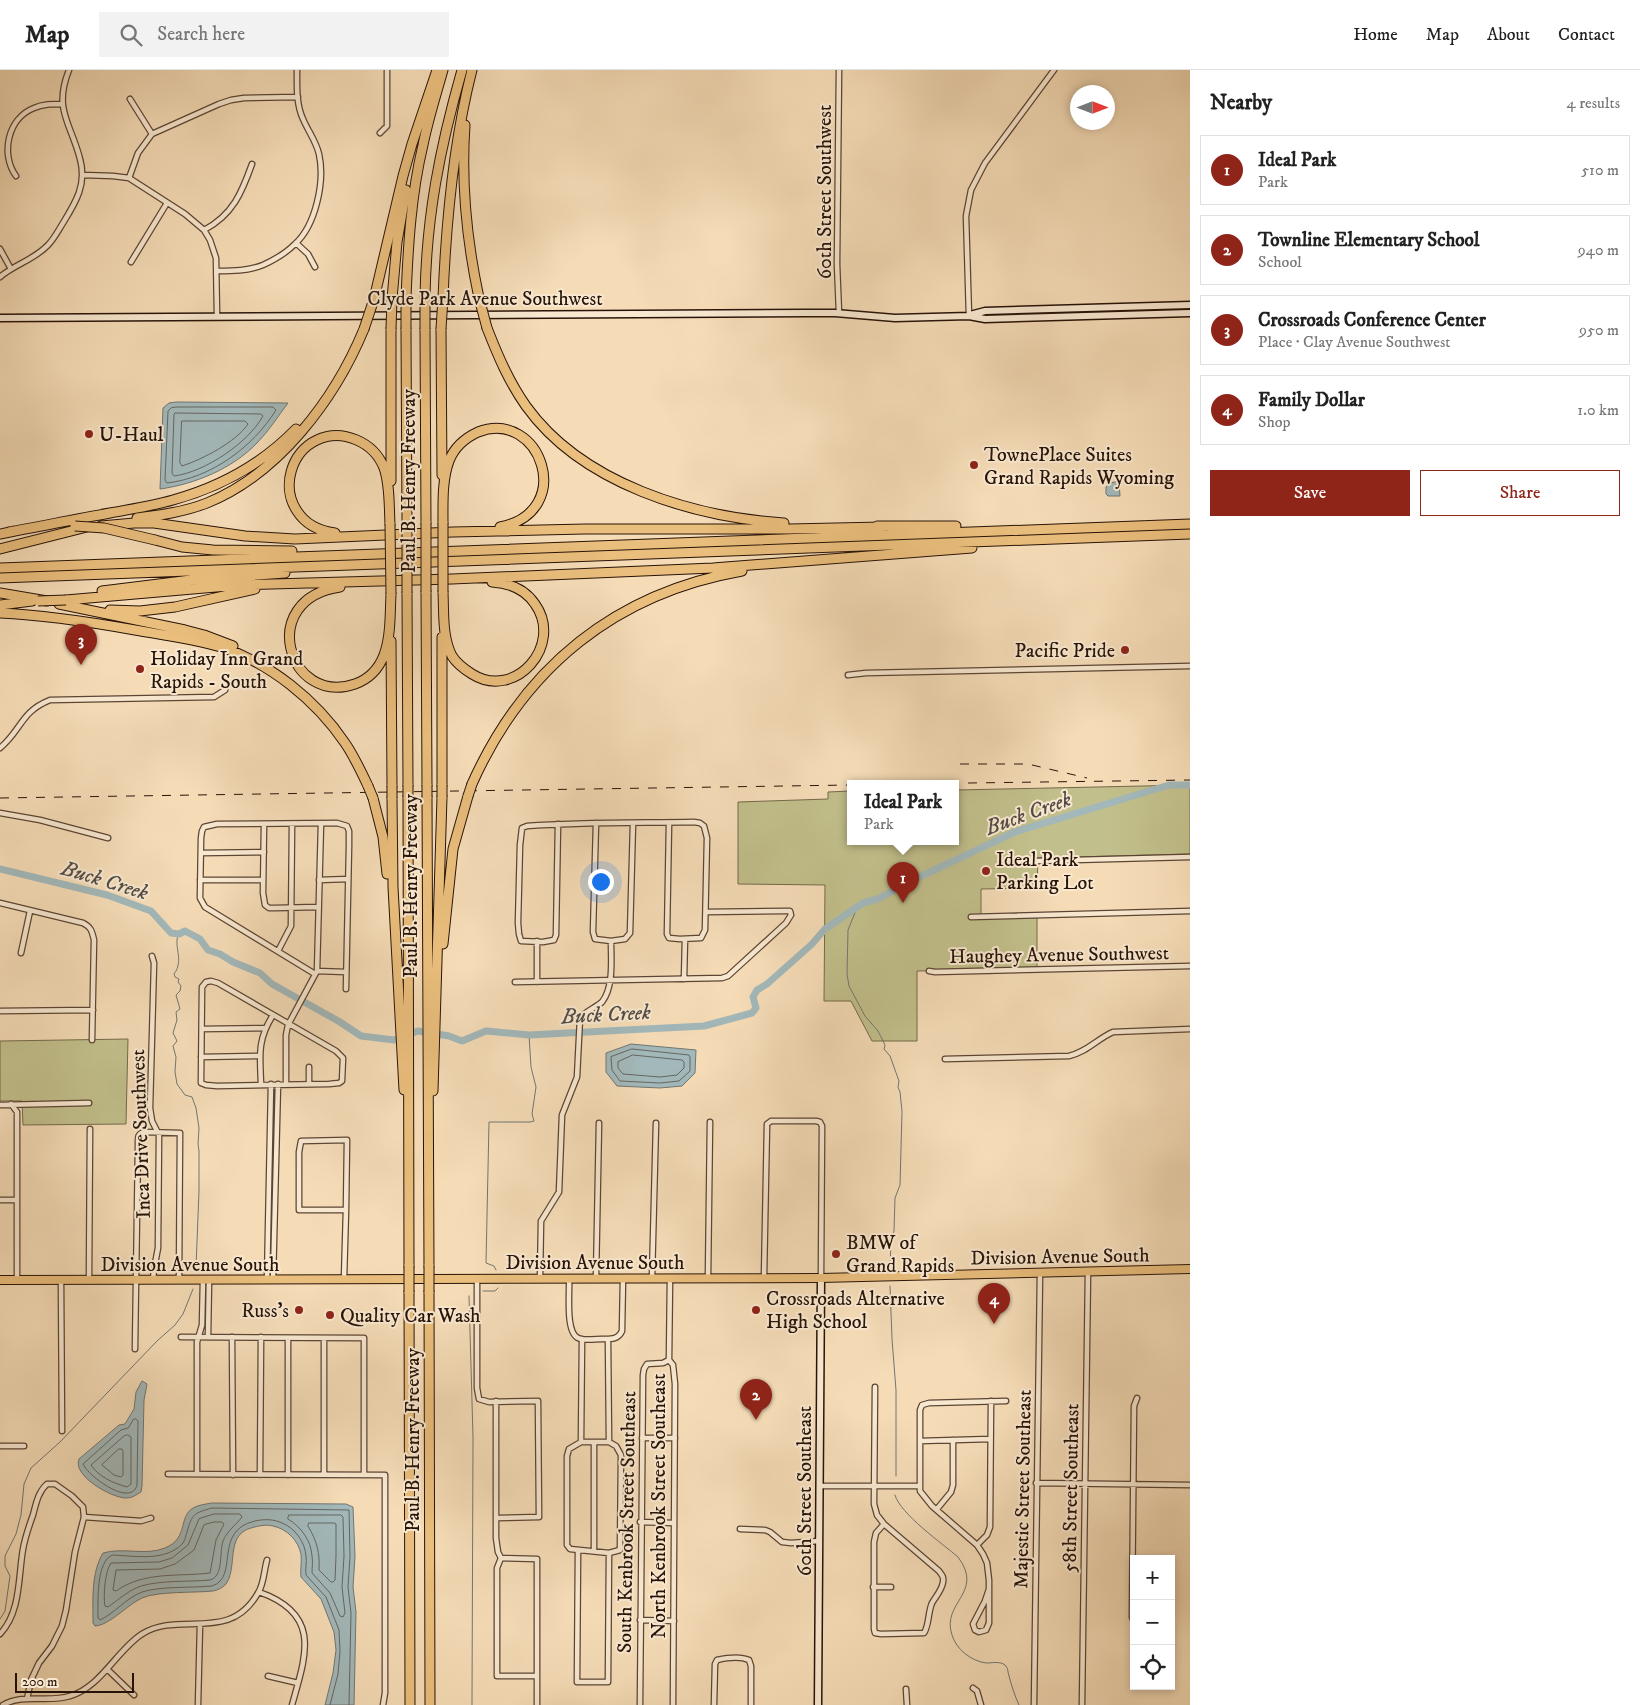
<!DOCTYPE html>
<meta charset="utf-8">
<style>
:root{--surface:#fff;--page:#f2f2f2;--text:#222;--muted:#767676;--line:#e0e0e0;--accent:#8f2418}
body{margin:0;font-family:"IM FELL DW Pica",serif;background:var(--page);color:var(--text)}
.controls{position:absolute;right:15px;bottom:15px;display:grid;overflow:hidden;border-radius:0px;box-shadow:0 2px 8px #0003}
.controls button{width:45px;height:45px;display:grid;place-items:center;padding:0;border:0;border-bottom:1px solid var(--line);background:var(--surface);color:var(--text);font:25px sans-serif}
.compass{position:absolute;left:1070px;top:15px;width:45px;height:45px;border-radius:50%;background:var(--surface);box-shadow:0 2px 8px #0003;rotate:90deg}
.scale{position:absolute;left:15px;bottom:12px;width:119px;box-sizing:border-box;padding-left:5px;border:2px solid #281308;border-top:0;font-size:14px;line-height:18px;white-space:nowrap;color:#281308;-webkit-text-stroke:4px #f8e8d0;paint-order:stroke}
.you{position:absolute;left:600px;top:811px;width:18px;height:18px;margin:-12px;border:4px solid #fff;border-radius:50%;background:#1a73e8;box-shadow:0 0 0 8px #1a73e833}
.badge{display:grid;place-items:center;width:32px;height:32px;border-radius:50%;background:var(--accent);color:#fff;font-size:16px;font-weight:700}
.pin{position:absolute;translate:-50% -41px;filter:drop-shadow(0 1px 2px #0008)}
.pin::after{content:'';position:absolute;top:26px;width:18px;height:15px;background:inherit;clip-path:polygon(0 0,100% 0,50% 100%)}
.popup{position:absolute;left:847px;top:710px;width:112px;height:65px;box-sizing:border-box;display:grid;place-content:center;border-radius:0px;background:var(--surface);filter:drop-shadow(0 1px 4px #0005);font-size:16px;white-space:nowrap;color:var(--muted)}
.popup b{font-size:19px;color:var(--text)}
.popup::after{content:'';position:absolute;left:50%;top:100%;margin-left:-10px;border:10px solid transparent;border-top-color:var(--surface)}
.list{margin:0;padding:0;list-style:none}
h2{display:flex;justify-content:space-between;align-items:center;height:65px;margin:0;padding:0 20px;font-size:21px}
h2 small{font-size:16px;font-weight:400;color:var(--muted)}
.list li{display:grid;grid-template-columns:32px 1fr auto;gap:15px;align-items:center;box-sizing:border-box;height:70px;margin:0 10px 10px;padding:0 10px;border:1px solid var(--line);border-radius:0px}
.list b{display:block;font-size:19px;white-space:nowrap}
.list p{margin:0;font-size:16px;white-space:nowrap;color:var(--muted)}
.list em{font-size:16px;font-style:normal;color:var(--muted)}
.actions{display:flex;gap:10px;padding:15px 20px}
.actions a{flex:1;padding:11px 0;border:1px solid var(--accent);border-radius:0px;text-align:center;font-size:18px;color:var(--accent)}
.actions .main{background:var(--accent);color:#fff}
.icon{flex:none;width:28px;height:28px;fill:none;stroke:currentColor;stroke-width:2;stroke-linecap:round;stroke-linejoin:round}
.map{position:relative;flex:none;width:1190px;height:1635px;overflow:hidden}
header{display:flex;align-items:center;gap:30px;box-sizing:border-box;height:70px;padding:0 25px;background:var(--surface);border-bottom:1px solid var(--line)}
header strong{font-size:24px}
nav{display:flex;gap:28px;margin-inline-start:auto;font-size:18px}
.search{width:350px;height:45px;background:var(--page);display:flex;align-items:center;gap:12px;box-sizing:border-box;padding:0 18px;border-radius:0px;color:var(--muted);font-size:19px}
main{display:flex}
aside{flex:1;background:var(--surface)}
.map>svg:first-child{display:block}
.green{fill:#c1bf8b;stroke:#74694a}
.water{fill:#a2b8ba;stroke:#717673}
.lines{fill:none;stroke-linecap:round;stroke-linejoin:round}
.shore{stroke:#656661;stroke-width:1}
.stream{stroke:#717673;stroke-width:1}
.river{stroke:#a2b8ba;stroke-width:7}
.street-casing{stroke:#5b4534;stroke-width:7}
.secondary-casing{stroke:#281308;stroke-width:9}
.primary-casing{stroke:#281308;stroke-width:10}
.highway-casing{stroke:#281308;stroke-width:11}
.street{stroke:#f8e8d0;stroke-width:4.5}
.secondary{stroke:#f8e8d0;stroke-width:6}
.primary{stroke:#eabe7c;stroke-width:8}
.highway{stroke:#eabe7c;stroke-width:9}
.rail{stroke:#281308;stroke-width:1;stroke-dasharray:9 9;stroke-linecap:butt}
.highway-bridge-casing{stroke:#281308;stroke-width:11;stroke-linecap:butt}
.highway-bridge{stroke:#eabe7c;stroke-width:9}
.poi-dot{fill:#8f2418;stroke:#f8e8d0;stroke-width:2}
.labels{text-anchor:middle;stroke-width:4;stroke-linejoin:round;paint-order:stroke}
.street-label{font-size:20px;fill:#281308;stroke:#f8e8d0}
.poi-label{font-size:20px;fill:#281308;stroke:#f8e8d0;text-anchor:start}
.water-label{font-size:21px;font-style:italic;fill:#534d46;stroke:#f8e8d0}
</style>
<header>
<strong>Map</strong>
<div class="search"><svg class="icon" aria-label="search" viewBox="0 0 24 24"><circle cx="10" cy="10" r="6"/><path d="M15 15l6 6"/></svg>Search here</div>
<nav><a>Home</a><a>Map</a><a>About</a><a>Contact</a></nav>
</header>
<main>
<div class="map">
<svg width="1190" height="1635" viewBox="0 0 1190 1635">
<rect width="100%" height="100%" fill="#f5dcb7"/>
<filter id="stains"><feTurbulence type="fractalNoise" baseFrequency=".004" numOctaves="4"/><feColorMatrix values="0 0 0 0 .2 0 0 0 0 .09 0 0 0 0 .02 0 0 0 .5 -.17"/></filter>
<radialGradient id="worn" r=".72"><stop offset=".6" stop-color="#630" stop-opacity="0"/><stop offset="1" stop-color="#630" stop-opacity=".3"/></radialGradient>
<path class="green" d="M1190 715V784L1038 788 1037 818 981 819V848L1037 847V899L917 901V971H872L851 931H824L825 815 738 814V732L828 729V722L850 721V772H956V720Z
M128 969 126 1054 23 1055 22 1031H0V971Z"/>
<path class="water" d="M176 332 288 333C278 346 269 361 257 373 232 399 195 414 160 419L163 338 169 333Z
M1119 411 1120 426H1108L1106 424V417L1110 413Z
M631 974 696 980 695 1003 682 1016 660 1018 617 1016 606 1002V983Z
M142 1311 147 1314 144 1330 142 1416 141 1422C136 1425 132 1428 126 1428 112 1428 72 1406 79 1389L119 1355 125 1354 134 1339 136 1322Z
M212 1433 346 1434 353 1437 355 1486 353 1517 356 1542 354 1635H325L333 1603 336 1580 334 1562 321 1529 301 1507C300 1499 302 1492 301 1484 298 1470 287 1459 273 1456 266 1454 258 1456 251 1458 225 1465 238 1497 226 1514 222 1518 218 1520 213 1521 194 1523 158 1521 142 1528 127 1535 110 1555 95 1556L93 1553C93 1530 91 1503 103 1483 123 1477 146 1486 165 1478 189 1468 178 1447 193 1438 198 1435 206 1434 212 1433Z"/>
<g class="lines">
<path class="shore" d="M177 337H273L276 340C253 377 211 408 167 413L165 410 168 341 171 338Z
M175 343 261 344 263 346C248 373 205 402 174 406L172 403 174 345Z
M182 351H245L248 354C236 372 203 389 182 396L180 393Z
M632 979 689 985 690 987V1001L679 1011 660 1013 620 1011 612 1000 611 987Z
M633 985 682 990 684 992V998L677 1005 660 1007 623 1004 618 998V992Z
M134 1349H136L138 1351 137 1415C131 1438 88 1406 83 1394L121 1360 128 1358Z
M128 1365 131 1367V1414L127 1417C113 1413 99 1407 91 1395L124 1366Z
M119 1379H122L123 1381V1405L121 1407 114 1405 102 1395Z
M214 1444H240L242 1447C236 1455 227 1461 223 1471 219 1483 224 1506 210 1510 188 1512 162 1510 141 1516 129 1520 118 1530 108 1537L105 1536C103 1526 105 1501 111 1493L159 1492 172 1488 188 1475 199 1449Z
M289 1445H341L343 1447 344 1486 342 1517 345 1543 343 1547 340 1546 330 1523 312 1503C312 1497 313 1492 312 1486 311 1470 301 1457 288 1449Z
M214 1452H222L224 1454 216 1470 210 1503C176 1507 145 1501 116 1521L113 1520 116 1500 160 1499 175 1494 194 1480 204 1455Z
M309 1453H334L336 1454V1486L335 1510 333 1512H331L319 1500C320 1483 317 1471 308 1456Z
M330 1635 338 1604 340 1581 339 1560 326 1527 306 1505C305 1498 307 1492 306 1486 305 1472 295 1458 282 1453 274 1449 264 1449 255 1451 212 1461 240 1507 212 1516 192 1518 160 1516 142 1522 126 1528 115 1543 100 1550L98 1548C98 1532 96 1490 113 1485 135 1486 166 1492 183 1473 185 1470 186 1465 187 1462 192 1444 194 1443 212 1438L349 1440 350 1486 348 1517 351 1543 349 1635"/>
<path class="stream" d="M856 840 848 860 847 904 849 916 865 946 878 961 885 975 884 979 890 986 899 1011 898 1017 900 1022 902 1041 900 1115 895 1128 894 1161 891 1171 890 1198
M179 864C172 874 185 890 174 904L175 907 179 909 178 912 181 916 180 921 176 925 180 939 176 942 177 950 173 963 177 971 173 976 176 987 175 1002 177 1014 185 1025 192 1027 196 1038 199 1058 198 1074 199 1081V1121L196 1197
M496 1200 494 1196 486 1193 489 1052H530L534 1051 532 1044 536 1017 531 997 529 965
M890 1216 892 1269 896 1320V1406
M483 1221H495L498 1218
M469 1226 473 1367 472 1635
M895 1425C900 1444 943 1474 958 1487 985 1523 941 1532 952 1565 956 1579 971 1591 986 1593 992 1593 1000 1591 1005 1595 1007 1597 1008 1600 1008 1602 1011 1614 1014 1624 1019 1635
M0 1549 5 1541 10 1506 5 1496V1486L16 1464 21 1445 24 1414 31 1398 60 1372 157 1271 175 1255 183 1244 193 1219"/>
<path class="river" d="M0 799 107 825 151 841 171 863 179 864 185 861 200 869 208 880 220 884 233 892 260 903 272 914 340 952 361 966 394 970 418 961 449 966 462 971 486 961 529 965 704 956 752 943 756 938 753 927 757 920 767 914 812 874 825 859 863 833 878 829 911 811 1015 762 1169 715H1190"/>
<defs>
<path id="street" d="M839 0 837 194 839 243
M130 29 152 64
M380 63 387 56V0
M83 105 113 106 129 108 185 144 204 160 210 170 216 188 217 246
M16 106C0 84 8 48 34 38 43 34 52 34 62 34
M129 108 138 83 152 64 219 34 231 30 244 28 298 27
M204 160C233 145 242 122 252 94
M296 173 308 184 315 197
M0 179 11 199
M131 192 167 133
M217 201C232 201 248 201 263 195 274 190 286 183 295 174 316 155 325 111 319 84 316 71 308 61 303 49 296 34 297 16 297 0
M0 207C15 194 34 190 48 175 54 169 58 161 63 153 76 132 87 114 80 89 71 53 53 40 69 0
M969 246 966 146 971 120 985 93 1054 0
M848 605 866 603 1190 596
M0 678C22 660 20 642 50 630L214 627 225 620
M0 743 40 750 108 768
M596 753 593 862 595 869 611 871 625 869 630 863 633 753
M264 754 263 823 265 835 269 838H275L318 837
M558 754 556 865 554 870 543 872 521 871 519 864 518 853 520 775 522 758 527 756C582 752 638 753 694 752L700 753 704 756 707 768 705 860 701 868 680 869 669 868 667 864 669 753
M201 783 264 782
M1036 791 1190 787
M200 810H263
M319 810 348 809
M0 833 83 853C91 857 92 861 94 870L92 970
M971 847 1190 841
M537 871V912
M278 881 291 856 292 754
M21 883 30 841
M152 886 154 893 150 1038 152 1051 159 1065 158 1178 154 1199 153 1210
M317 901 346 902
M929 901 935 902 1190 896
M315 904 205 837 200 828 201 768 202 761 204 757 217 754 337 753 347 756 349 761V776L346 919
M684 909 685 869
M211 911 218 913 336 981 343 988 342 1011 339 1013 329 1014 217 1016 206 1015 201 1013 202 917 206 912Z
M515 912 722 908 728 906 786 853 791 845 790 841H786L706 842
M0 941 93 940
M202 959 265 958
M201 987 260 986
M945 989 1069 986C1087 982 1097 969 1113 962L1190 959
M309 997V1014
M261 1014C260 986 257 970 273 945
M286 1014V965L288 955 317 901 321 754
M11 1034 17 1042V1210
M0 1035 89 1033
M347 1070 346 1140H299V1082L301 1071Z
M0 1130H17
M477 1208V1318L479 1329 489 1332 538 1331 539 1447 497 1448
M540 1208 541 1151 559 1122 562 1045 577 1007 580 948C586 941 595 938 602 932 614 917 611 889 611 871
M569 1208C570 1222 565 1262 578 1268 584 1271 595 1269 602 1269 610 1269 618 1270 622 1261L623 1208
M596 1208 599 1053
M652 1208 656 1053
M670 1208 669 1290 673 1295 675 1314 673 1635
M708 1208 710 1052
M764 1208 767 1054 771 1051H816L820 1052 822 1056 821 1208
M344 1209 346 1140
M61 1210 62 1361
M89 1210 90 1059
M267 1210 271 1014
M273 1210 278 1014
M181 1267 364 1268V1405
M208 1267 209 1210
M232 1267 233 1405
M324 1268V1405
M608 1269 609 1372 616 1376 621 1385 620 1480 609 1483 570 1479 567 1475V1386L569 1379 581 1372H609
M135 1279 138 1075C138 1068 137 1064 144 1062L180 1063 179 1210
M875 1317 874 1434 877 1445 884 1454 939 1501C942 1505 944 1507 943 1512 942 1520 936 1526 932 1533 928 1542 929 1556 924 1563L881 1564 875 1563 874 1559V1472L876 1463 884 1454
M496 1331V1468L498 1482 501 1488 497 1498V1606H537
M642 1368H675
M920 1371 990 1369
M581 1372 582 1269
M0 1376H24
M168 1404 385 1405V1623L383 1635
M197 1404V1272L202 1255 203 1210
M260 1405 261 1267
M288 1405V1268
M1036 1413 1190 1415
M820 1416H919
M937 1439 951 1422 953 1415V1370
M84 1447 141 1451 151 1448
M640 1452 674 1453
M740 1459 765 1460 770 1462 782 1472 791 1473 819 1471
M977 1475 987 1465 990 1457 991 1331
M578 1480 577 1612H608L609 1483
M594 1481V1372
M501 1488 537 1489V1635
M873 1517H891
M989 1519 985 1531 973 1554 975 1560 979 1562 986 1560 989 1553V1510L987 1493 983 1484 977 1475 932 1436 920 1421V1340L922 1335 929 1333 1006 1331
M259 1522C322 1544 306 1585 292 1635
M640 1550 674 1551
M1134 1552 1132 1547 1134 1336 1137 1328
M0 1564C21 1542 18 1508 23 1479 25 1468 29 1456 33 1445 36 1434 38 1422 47 1414H55L72 1426 83 1437 84 1447 75 1482 66 1540 62 1556 52 1576 39 1593 31 1610 27 1629
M107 1599 134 1625
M268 1606 298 1613
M973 1618 977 1621 981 1635
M906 1619 907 1635
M3 1635C23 1623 48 1633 70 1626 100 1618 117 1580 142 1564 180 1540 229 1574 258 1523 264 1514 264 1500 267 1490
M198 1635 200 1554
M640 1635 643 1305 644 1299 647 1294 663 1293 669 1290
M714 1635 715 1594 717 1590C726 1588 740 1586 749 1590L751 1596V1635
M1034 1635 1040 1203
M1082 1635 1088 1202"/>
<path id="secondary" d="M970 245 985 241 1190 235
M0 248 806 243H835L895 248 969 246 985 249 1190 243
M818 1635 821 1208"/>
<path id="primary" d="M0 1210 821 1208 1190 1199"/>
<path id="highway" d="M465 55C461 112 467 172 479 228
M406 228C408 177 411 125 423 75 428 50 436 25 443 0
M425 228C426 148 440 77 462 0
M443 228C446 152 453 74 472 0
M374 229 403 106 412 74 437 0
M392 229 397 172 406 120
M487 258C498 286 509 312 526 336 582 414 693 447 784 453
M391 259V411
M406 259 407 454
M425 259 426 453
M441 259 442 405
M137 448C161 445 184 442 207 433 279 404 335 329 364 259
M443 453C443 433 442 410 449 391 454 378 465 368 478 362 541 338 577 442 500 457
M101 456 134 453H154L245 466 295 469 453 462 585 459H789L882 457
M877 456H956
M9 462C42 456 76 449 110 443 131 439 152 436 173 430 220 417 262 394 296 359
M335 463C319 461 306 455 297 441 281 417 291 382 317 370 342 358 374 372 384 398 390 415 389 436 390 454
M0 464 15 461
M155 470 182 477 213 480 292 481
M0 479 87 457
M0 498 1190 454
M0 508 1190 464
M340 517C256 529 288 637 355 614 369 609 379 598 384 585 391 566 390 543 391 524
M102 521 191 510 285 503
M426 522 427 715
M443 522C444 542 442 567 452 586 457 594 464 599 472 604 515 631 564 575 535 534 525 519 509 513 492 512
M0 523 47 531
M407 523 408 715
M66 530 239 515 452 509 713 498 972 478
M59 534 185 560 204 565 233 576
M0 535 32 531
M110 540 140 541 175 537 255 519
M0 543C46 545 90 552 135 560 164 565 193 569 221 577 270 593 316 630 345 673 354 686 361 701 368 716
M391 571 392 716
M472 714C524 597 616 523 742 501
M442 715V567
M408 727 409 1196
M427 727 429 1196
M373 728 383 767 387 804
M392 728 393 817 404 1020
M443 874 453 779 468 726
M433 1021 442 727
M409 1222 410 1635
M429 1222 430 1635"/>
</defs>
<use href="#street" class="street-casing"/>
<use href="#secondary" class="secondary-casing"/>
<use href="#primary" class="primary-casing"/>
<use href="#highway" class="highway-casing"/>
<use href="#street" class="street"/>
<use href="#secondary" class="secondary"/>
<use href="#primary" class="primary"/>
<use href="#highway" class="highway"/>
<path class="rail" d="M960 694H1028L1087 708
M896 714 1190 710
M0 728 850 715"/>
<defs>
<path id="highway-bridge" d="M425 228V259
M479 228 487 258
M364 259 374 229
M391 259 392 229
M406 259V228
M441 259 443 228
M426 453V522
M443 453V522
M390 454 391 524
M407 454V523
M75 456 104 458 155 470
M38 531 66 530
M408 715V727
M427 715V727
M368 716 373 728
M468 726 472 714
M442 727V715
M392 728V716
M409 1196V1222
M429 1196V1222"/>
</defs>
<use href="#highway-bridge" class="highway-bridge-casing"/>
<use href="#highway-bridge" class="highway-bridge"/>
</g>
<g class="poi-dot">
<circle cx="89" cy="364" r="5"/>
<circle cx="974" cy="395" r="5"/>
<circle cx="1125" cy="580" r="5"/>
<circle cx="140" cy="599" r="5"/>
<circle cx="986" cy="801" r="5"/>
<circle cx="836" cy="1184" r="5"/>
<circle cx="299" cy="1240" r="5"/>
<circle cx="756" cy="1240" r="5"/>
<circle cx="330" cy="1245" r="5"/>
</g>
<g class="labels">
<g class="street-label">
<text transform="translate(824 122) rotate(-90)" y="7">60th Street Southwest</text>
<text x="485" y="235">Clyde Park Avenue Southwest</text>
<text transform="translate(408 411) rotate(-90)" y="7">Paul B. Henry Freeway</text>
<text transform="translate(410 816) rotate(-90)" y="7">Paul B. Henry Freeway</text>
<text transform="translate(1059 884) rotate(-1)" y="7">Haughey Avenue Southwest</text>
<text transform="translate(140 1064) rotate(-92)" y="7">Inca Drive Southwest</text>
<text transform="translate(1060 1186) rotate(-1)" y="7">Division Avenue South</text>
<text x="595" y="1199">Division Avenue South</text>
<text x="190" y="1201">Division Avenue South</text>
<text transform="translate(412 1370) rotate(-90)" y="7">Paul B. Henry Freeway</text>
<text transform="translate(1070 1418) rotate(-89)" y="7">58th Street Southeast</text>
<text transform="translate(1022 1419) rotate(-89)" y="7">Majestic Street Southeast</text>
<text transform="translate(804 1421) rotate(-90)" y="7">60th Street Southeast</text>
<text transform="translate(658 1436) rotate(-90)" y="7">North Kenbrook Street Southeast</text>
<text transform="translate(626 1452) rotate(-89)" y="7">South Kenbrook Street Southeast</text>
</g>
<g class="poi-label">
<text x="99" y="371">U-Haul</text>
<text x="984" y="391">TownePlace Suites<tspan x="984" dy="23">Grand Rapids Wyoming</tspan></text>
<text x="1115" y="587" text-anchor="end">Pacific Pride</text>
<text x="150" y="595">Holiday Inn Grand<tspan x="150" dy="23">Rapids - South</tspan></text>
<text x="996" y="796">Ideal Park<tspan x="996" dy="23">Parking Lot</tspan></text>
<text x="846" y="1179">BMW of<tspan x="846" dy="23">Grand Rapids</tspan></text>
<text x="766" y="1235">Crossroads Alternative<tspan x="766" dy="23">High School</tspan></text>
<text x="289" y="1247" text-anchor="end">Russ's</text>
<text x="340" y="1252">Quality Car Wash</text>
</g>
<g class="water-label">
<text transform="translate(1028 743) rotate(-20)" y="7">Buck Creek</text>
<text transform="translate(105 810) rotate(17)" y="7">Buck Creek</text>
<text transform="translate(606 944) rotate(-3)" y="7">Buck Creek</text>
</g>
</g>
<rect width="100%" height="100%" filter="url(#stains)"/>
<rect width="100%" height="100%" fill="url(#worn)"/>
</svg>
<div class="controls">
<button>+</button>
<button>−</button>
<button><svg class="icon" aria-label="locate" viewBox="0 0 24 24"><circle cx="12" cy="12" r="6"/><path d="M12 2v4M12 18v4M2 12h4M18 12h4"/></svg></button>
</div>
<svg class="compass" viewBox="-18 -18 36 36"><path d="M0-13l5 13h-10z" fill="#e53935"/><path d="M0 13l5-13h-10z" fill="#767676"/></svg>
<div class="scale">200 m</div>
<div class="you"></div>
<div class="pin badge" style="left:903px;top:833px">1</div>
<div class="popup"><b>Ideal Park</b>Park</div>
<div class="pin badge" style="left:756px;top:1350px">2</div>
<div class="pin badge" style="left:81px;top:595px">3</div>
<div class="pin badge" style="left:994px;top:1254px">4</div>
</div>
<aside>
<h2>Nearby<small>4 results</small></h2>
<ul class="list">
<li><span class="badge">1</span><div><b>Ideal Park</b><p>Park</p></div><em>510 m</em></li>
<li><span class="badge">2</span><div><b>Townline Elementary School</b><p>School</p></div><em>940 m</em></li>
<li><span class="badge">3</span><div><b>Crossroads Conference Center</b><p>Place · Clay Avenue Southwest</p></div><em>950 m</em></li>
<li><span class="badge">4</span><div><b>Family Dollar</b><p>Shop</p></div><em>1.0 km</em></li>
</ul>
<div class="actions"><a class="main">Save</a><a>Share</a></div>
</aside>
</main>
